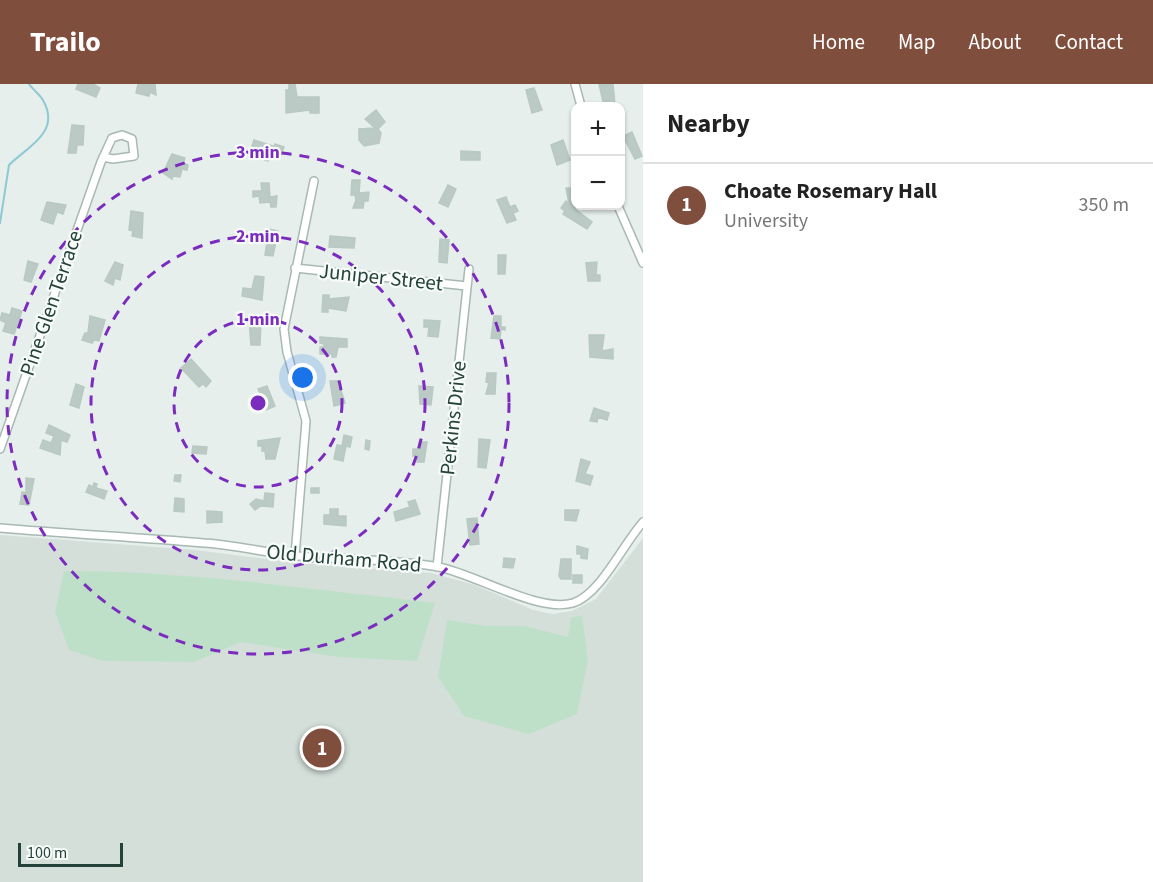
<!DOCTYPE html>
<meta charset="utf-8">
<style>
:root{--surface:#fff;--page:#f2f2f2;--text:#222;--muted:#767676;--line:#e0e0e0;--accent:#804e3d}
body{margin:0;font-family:"Source Sans 3",sans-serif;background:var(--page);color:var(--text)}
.controls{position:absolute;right:18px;top:18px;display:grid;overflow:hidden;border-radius:12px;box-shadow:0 2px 4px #0004}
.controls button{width:54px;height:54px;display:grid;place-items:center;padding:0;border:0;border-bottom:2px solid var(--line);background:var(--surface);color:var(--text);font:30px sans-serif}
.scale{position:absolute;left:18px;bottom:15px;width:105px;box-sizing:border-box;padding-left:6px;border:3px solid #24423a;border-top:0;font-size:16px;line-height:21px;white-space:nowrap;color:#24423a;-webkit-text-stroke:4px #f7fbf9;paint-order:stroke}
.you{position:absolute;left:303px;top:294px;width:21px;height:21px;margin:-15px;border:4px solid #fff;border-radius:50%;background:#1a73e8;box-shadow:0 0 0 9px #1a73e833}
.badge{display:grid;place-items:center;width:39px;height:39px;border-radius:50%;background:var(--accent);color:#fff;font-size:20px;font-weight:700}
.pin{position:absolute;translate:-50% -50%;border:3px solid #fff;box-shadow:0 2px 6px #0006}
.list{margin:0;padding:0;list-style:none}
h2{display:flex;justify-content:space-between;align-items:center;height:78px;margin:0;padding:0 24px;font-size:26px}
h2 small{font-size:20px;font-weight:400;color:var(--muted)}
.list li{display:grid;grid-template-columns:39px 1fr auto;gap:18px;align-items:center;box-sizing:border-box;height:84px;padding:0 24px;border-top:2px solid var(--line)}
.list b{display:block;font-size:22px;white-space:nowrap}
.list p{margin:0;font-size:20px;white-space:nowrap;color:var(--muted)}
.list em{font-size:20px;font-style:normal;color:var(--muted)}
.map{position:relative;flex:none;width:643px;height:798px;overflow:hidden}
header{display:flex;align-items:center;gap:36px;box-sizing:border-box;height:84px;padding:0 30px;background:var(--accent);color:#fff}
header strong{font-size:28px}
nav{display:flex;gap:33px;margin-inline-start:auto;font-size:21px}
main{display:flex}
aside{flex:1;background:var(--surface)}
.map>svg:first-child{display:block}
.built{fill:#d4dfda}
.green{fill:#bfe0c8}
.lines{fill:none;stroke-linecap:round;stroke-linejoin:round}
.stream{stroke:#8ec9d4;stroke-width:2}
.building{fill:#bbcac4;stroke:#b8c9c2;stroke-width:1.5}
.minor-casing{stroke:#a8b8b2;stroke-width:10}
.minor{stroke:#fff;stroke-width:7}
.ring{fill:none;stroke:#7b2cbf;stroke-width:3;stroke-dasharray:10 8}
.labels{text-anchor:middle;stroke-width:4.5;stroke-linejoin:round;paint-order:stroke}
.street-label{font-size:21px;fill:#24423a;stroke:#f7fbf9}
.centre{fill:#7b2cbf;stroke:#f7fbf9;stroke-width:3}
.ring-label{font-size:18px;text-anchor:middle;font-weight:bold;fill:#7b2cbf;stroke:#f7fbf9;stroke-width:4.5;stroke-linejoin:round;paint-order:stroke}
</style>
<header>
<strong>Trailo</strong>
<nav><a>Home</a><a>Map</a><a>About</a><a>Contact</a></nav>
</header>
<main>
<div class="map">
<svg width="643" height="798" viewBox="0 0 643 798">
<rect width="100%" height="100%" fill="#e6efeb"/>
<path class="built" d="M0 451 195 466 299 479 431 489 475 501 533 526 553 530 572 527 596 515 643 454V798H0Z"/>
<path class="green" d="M64 487C188 487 312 505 435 519L417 577 338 573 241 558 194 578 103 577 69 566 55 528Z
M582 532 588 576 577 630 529 650 464 632 438 593 447 536 486 542H525L568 553 571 533Z"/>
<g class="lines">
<path class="stream" d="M0 139 9 81C27 63 60 49 44 18 41 11 33 6 29 0"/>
</g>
<path class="building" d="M78 0H93L100 4 96 13 76 5Z
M138 0H155L156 11 150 8 149 12 136 9Z
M289 0H295L297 13H319V29H310V26L286 29V6H289Z
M599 0H613L615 21 604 22Z
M534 4 542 26 532 29 526 6Z
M376 26 385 38 378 45 381 49 379 59 364 62 359 56V45L375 44 365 35Z
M72 41 84 42 83 61H77L76 69H68Z
M632 48 642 72 635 75 623 52Z
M254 56 273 62V65L275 60 284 63 281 71 271 67 268 77 256 73 259 64 252 62Z
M563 56 570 76 557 81 551 61Z
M461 67 480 68V76H461Z
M172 70 185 74 183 79 188 81 187 86 182 85 180 93 173 92 172 95 163 89Z
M352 96H360L359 109 369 108 368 117H364L363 124H353L356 116 355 111H351Z
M261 99H269L270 113 277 112 276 123H271L270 118 260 119 259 112 253 113V107H262Z
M448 101 456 105 448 123 439 119Z
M566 104H575V125L592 138 587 145 563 130 565 127 561 124 566 117 569 119Z
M506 113 510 123 515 121 518 127 513 129 516 136 507 139 497 116Z
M47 118 66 121 63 130 57 128 53 140 41 136Z
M131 127 143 129 142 154 132 152 133 147 129 146Z
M269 145 278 147 273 172 265 171Z
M330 152 355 154 354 164 329 163Z
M440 155 449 156 447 179 439 178Z
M498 171H506L505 190H498Z
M28 177 38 180 31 198 24 196Z
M115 178 123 181 120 196 115 194 113 201 105 197Z
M597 178 596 191H600V197H588L586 179Z
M255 192 264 193 262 216 242 212 243 204 252 205Z
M323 211H329V215L349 213 346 227 328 224V228H322Z
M12 224 22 227 14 250 3 247 6 239 0 236 2 229 10 231Z
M90 232 105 236 99 257 94 256 92 259 82 256 85 249H88Z
M494 232H501V243H505V246L501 245 500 255 491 254Z
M249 236H261L260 261H251Z
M424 236 440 237 438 253 428 252 429 243H424Z
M589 251H604L602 267 613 265V275L590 273Z
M320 253 347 255V263H338L336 273H332V270H320V263H324V260L320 259Z
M191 275 211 297 206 303 203 300 199 303 181 284Z
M487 289H496L495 310H486L489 299 486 298Z
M330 297H338L345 319 334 322Z
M76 300 84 303 79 324 70 321Z
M267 302 275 322 266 326 258 305Z
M419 302 433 303 431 321 420 320Z
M594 324 609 329 607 336 598 333 597 338 590 337Z
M49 341 70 351 67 358 61 356 60 371 40 364 43 356 51 359 54 352 46 349Z
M344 351 352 353 350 363 346 362 343 377 334 375 337 361 342 362Z
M280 354 275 375H266L265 367H262V362H258V357Z
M479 355 490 356 486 384 478 383Z
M366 356 370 357 369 366 365 365Z
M419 358H427L424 378H417L418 372H413V365H418Z
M193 362 207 363 206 370 192 369Z
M581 375 590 378 585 390 593 392 590 401 576 397Z
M175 391H181L180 398 174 397Z
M26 394 34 395 29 421 20 420 22 408 26 409Z
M94 399 97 400 96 404 107 407 104 415 86 408 89 401 93 403Z
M311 404H319V409H311Z
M265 409 274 410 273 423 261 422 255 426 250 420 256 415 264 417Z
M175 414 184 415V428L174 427Z
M415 416 420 430 396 437 394 428 410 423 408 418Z
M330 425H338V432H346V442L324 440V431H330Z
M565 426H579L576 437 565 436Z
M207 427 222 428V438L207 439Z
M477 434 479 460 470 461 467 435Z
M577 462 588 465 587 475 581 474V470H577Z
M504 474 515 475 513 484 503 483Z
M561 475H571V495H561L559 492Z
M573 491H582V499H573Z"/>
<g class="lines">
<defs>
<path id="minor" d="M575 0 581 22
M618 122 643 179
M295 184 467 202
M0 365 101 78 112 54 122 51 132 55 134 72 113 75 103 73
M0 444C68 450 136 453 204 459 236 461 267 469 298 472 344 476 394 475 439 483 477 491 539 529 573 519 600 511 623 460 643 438
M295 472 306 337 287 268 284 245 314 97
M437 483 469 185"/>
</defs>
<use href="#minor" class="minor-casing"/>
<use href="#minor" class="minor"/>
</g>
<g class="ring">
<circle cx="258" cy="319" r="84"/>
<circle cx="258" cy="319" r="167"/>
<circle cx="258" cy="319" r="251"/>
</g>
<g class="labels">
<g class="street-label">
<text transform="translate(381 193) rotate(6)" y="7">Juniper Street</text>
<text transform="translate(51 219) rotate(-71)" y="7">Pine Glen Terrace</text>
<text transform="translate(453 334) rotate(-84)" y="7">Perkins Drive</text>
<text transform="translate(344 474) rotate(5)" y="7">Old Durham Road</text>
</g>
</g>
<circle cx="258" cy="319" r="9" class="centre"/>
<g class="ring-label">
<text x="258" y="74">3 min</text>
<text x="258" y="158">2 min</text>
<text x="258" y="241">1 min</text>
</g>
</svg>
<div class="controls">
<button>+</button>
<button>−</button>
</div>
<div class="scale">100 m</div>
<div class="you"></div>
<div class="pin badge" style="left:322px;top:664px">1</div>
</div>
<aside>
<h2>Nearby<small></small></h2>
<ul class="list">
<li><span class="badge">1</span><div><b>Choate Rosemary Hall</b><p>University</p></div><em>350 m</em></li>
</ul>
</aside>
</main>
